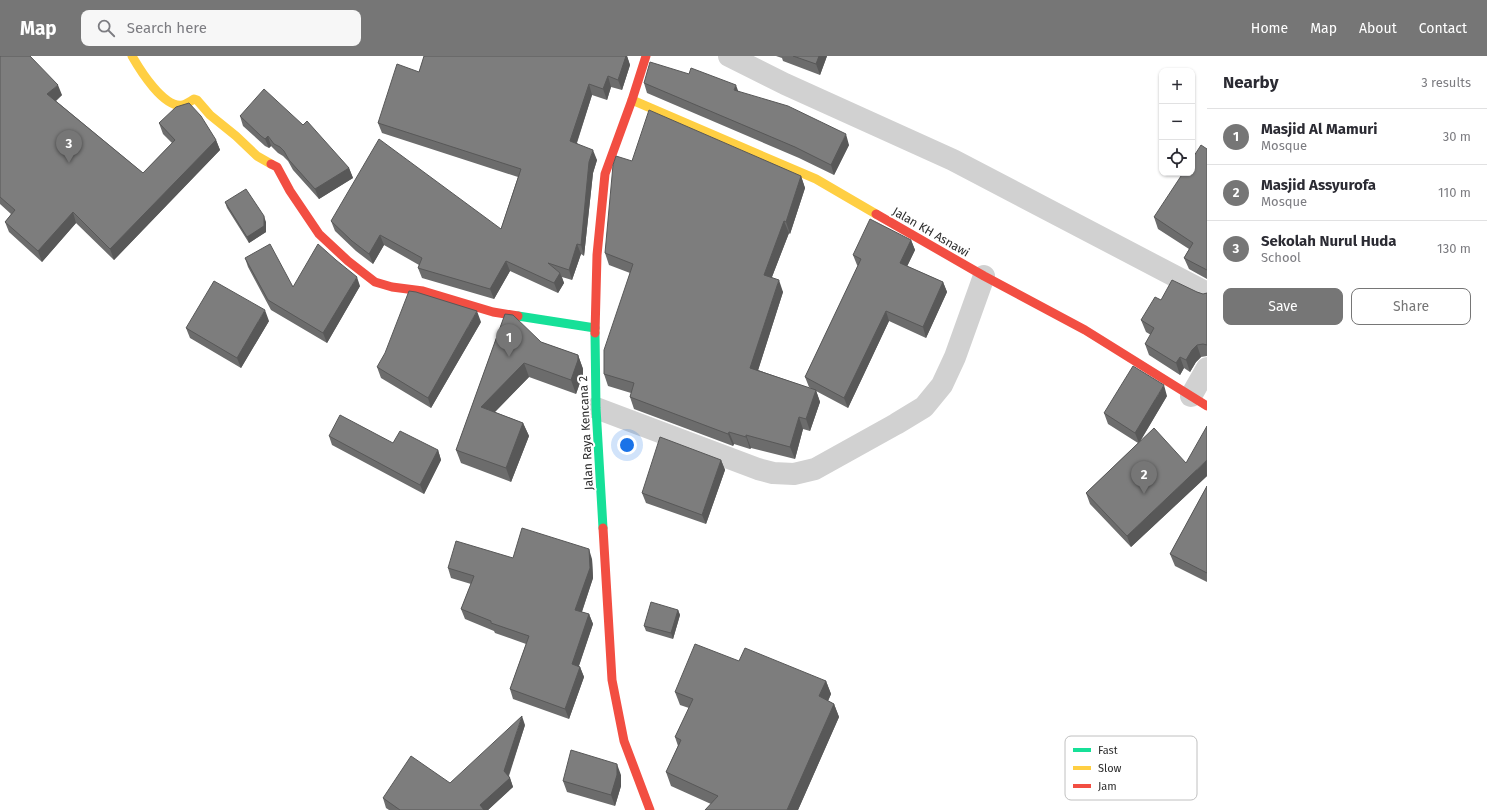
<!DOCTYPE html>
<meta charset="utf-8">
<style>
:root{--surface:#fff;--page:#f7f7f7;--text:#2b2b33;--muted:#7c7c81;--line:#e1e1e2;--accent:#767676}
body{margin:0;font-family:"Fira Sans",sans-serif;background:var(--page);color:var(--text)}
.controls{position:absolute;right:12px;top:12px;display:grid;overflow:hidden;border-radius:8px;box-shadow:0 1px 3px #0004}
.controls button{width:36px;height:36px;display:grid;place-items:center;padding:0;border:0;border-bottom:1px solid var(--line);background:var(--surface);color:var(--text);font:20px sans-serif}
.you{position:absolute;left:627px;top:389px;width:14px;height:14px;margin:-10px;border:3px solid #fff;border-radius:50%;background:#1a73e8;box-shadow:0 0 0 6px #1a73e833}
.badge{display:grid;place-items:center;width:26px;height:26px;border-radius:50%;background:var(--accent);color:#fff;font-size:13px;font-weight:700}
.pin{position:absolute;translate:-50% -33px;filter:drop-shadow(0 1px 2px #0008)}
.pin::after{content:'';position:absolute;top:21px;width:14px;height:12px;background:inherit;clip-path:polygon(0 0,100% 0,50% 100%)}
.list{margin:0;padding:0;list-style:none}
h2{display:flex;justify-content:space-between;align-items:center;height:52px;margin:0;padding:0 16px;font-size:17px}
h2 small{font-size:13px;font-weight:400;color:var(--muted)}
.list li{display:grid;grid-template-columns:26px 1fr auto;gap:12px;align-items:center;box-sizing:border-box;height:56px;padding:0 16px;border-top:1px solid var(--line)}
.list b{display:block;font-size:15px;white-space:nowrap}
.list p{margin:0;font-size:13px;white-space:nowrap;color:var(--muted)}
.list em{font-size:13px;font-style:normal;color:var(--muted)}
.actions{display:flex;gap:8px;padding:12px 16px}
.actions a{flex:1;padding:9px 0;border:1px solid var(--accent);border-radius:8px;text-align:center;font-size:14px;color:var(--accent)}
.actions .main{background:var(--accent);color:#fff}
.icon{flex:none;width:22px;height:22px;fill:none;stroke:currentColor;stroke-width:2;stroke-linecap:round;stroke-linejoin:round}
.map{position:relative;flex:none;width:1207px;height:754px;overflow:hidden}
header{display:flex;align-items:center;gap:24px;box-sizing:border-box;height:56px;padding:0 20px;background:var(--accent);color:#fff}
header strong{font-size:19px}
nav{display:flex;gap:22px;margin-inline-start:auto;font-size:14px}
.search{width:280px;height:36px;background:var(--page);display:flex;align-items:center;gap:10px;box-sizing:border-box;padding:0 14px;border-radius:8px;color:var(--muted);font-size:15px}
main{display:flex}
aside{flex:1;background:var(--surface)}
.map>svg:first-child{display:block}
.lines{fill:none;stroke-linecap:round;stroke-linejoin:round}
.street{stroke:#d1d1d1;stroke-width:22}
.fast{stroke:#16e098;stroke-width:9}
.slow{stroke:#ffcf43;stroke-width:9}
.jam{stroke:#f24e42;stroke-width:9}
.wall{fill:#6c6c6c}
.shaded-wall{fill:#585858}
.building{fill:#7d7d7d;stroke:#585858}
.labels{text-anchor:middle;stroke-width:4;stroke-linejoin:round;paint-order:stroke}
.street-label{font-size:12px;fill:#2c2c2c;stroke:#fff}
.key{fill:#fff;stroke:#c0c0c0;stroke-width:1}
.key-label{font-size:11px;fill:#2c2c2c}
</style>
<header>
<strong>Map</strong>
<div class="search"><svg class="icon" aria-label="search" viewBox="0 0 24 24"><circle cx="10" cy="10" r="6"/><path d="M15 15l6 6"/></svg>Search here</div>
<nav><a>Home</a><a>Map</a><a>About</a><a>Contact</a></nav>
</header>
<main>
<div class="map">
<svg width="1207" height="754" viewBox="0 0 1207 754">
<rect width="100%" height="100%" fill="#fff"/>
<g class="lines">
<path class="street" d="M729 0 785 28 953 104 1207 237
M1191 340 1207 312
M596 352 758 413 773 417 794 418 815 413 896 368 924 351 942 329 955 301 984 220"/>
<path class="fast" d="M518 260 595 272
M595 277 596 352 603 472"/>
<path class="slow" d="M132 0C140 14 164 53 183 49 186 48 191 45 194 43L197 44 210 59 236 80 257 100 271 108
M632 44 816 123 876 158"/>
<path class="jam" d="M271 108 277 111 290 135 319 178 348 205 375 226 392 231 423 235 493 256 518 260
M876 158 984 220 1085 274 1207 350
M595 277 597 199 605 118 632 44 646 0
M603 472 612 624 624 685 650 754"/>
</g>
<path class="wall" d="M0 0 62 39 56 45 143 117 172 87 163 78 159 67 216 84 220 94 114 204 76 167 42 206 9 176 5 166 11 158 0 148Z
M424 0H627L630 9 622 34 611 31 607 44 592 39 577 87 597 104 593 117 584 200 581 198 572 224 562 221 564 227 558 237 510 215 494 243 422 222 418 212 419 209 384 189 373 208 356 195 335 175 331 165 501 173 518 121 382 77 378 67 419 16Z
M776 0H827L820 19 783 5 782 2Z
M644 27 738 35 849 89 834 119 799 102 647 37Z
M240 60 349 112 353 122 319 143 293 114 288 105 283 100 278 97 271 90 269 92 265 90 243 70Z
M1207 93V223L1189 213 1184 202 1189 193 1158 173 1154 161Z
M632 105 801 120 805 132 790 178 789 177 772 221 783 236 758 314 812 333 809 331 805 321 858 210 857 209 853 199 911 184 915 194 907 210 943 226 947 236 926 282 889 265 848 352 816 335 820 346 810 375 803 373 795 403 751 392 750 393 734 388 733 390 634 353 630 341 631 337 608 330 604 318 630 217 609 209 605 197Z
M225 146 266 166V176L249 187 227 152Z
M245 202 293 231 360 230 327 287 271 254 248 211Z
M1197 236 1203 238 1207 237V300L1201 301 1196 306 1190 316 1184 312 1180 319 1149 299 1145 288 1151 279 1146 276 1141 264 1161 244Z
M505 258 541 286 578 299 583 313V318L576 338 529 321 495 356 523 367 529 380 511 426 461 407 456 394Z
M269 265 241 312 190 282 186 272Z
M481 266 431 352 381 322 377 311Z
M1167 340 1141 384 1186 407 1207 420 1131 491 1090 448 1086 437 1138 387 1108 368 1104 357Z
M329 380 393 387 438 394 441 404 424 438 332 389Z
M721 404 725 414 706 468 646 447 642 437Z
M1207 430V526L1175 510 1170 498Z
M513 502 592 503 593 522 582 556 589 558 593 568 579 610 580 611 584 621 569 663 513 643 510 633 526 588 495 577 494 575 465 563 461 553 471 528 451 522 448 512Z
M678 554 680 559 673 583 646 575 644 570Z
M739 605 826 625 831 638 828 645 834 648 839 661 798 754H705L711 748 671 730 666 716 678 690 675 681 689 652 680 649 675 636Z
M525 669 509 720 510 722 513 731 488 754H389L386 752 383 742 450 727Z
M621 719V730L615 750 567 736 563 725Z"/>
<path class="shaded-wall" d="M626 0H627L630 9 622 34 618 24Z
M819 0H827L820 19 816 8Z
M608 20 611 31 607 44 603 33Z
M589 28 592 39 574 95 570 85Z
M58 29 62 39 51 49 47 38Z
M736 29 740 40 734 34Z
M846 78 849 89 834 119 831 109Z
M268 80 271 90 269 92 265 83Z
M216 84 220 94 114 204 110 193Z
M593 94 597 104 593 117 584 200 581 189 589 106Z
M349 112 353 122 319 143 315 133Z
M801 120 805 132 790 178 786 166Z
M73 156 76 167 42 206 38 195Z
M264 160 266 166V176L249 187 247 181Z
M784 165 789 177 768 231 764 219Z
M380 179 384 189 373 208 369 198Z
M911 184 915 194 904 217 900 207Z
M577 188 581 198 572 224 569 214Z
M506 205 510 215 494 243 490 233Z
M560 217 564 227 558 237 554 227Z
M357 221 360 230 327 287 323 277Z
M779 224 783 236 755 324 750 312Z
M943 226 947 236 926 282 923 271Z
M265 254 269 265 241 312 237 302Z
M477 255 481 266 431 352 428 342Z
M886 255 889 265 848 352 844 342Z
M1197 289 1201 301 1196 306 1190 316 1186 304 1192 294Z
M578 299 583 313V318L576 338 571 324Z
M1180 301 1184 312 1180 319 1176 307Z
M524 307 529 321 486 365 481 351Z
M1164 329 1167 340 1139 387 1135 377Z
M816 334 820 346 810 375 806 363Z
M799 361 803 373 795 403 790 391Z
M523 367 529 380 511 426 506 412Z
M729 376 734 388 733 390 728 378Z
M746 379 751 392 750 393 746 381Z
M438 394 441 404 424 438 420 429Z
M721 404 725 414 706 468 702 459Z
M1207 404V420L1131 491 1127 480Z
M589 493 592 503 593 522 579 564 575 554Z
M678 554 680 559 673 583 671 577Z
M589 558 593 568 576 618 572 608Z
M580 611 584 621 569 663 565 653Z
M826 625 831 638 824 654 819 640Z
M834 648 839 661 798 754H787Z
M522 660 525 669 507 724 510 722 513 731 488 754H482L480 749 504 715Z
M617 708 621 719V730L615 750 611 739Z"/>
<path class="building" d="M0 0H30L58 29 47 38 143 117 175 84 159 67 176 51 189 47 201 60 216 84 110 193 73 156 38 195 5 166 15 154 0 141Z
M424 0H626L618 24 608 20 603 33 589 28 570 85 593 94 589 106 581 189 577 188 569 214 548 207 560 217 554 227 506 205 490 233 418 212 422 202 380 179 369 198 352 185 331 165 379 83 501 173 521 113 378 67 397 8 419 16Z
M793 0H819L816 8Z
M650 6 689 18 691 12 736 29 734 34 788 50 846 78 831 109 795 91 644 27Z
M264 33 303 69 307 65 349 112 315 133 289 104 284 95 280 91 274 88 268 80 265 83 261 80 240 60Z
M649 54 801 120 786 166 784 165 764 219 779 224 750 312 816 334 806 363 799 361 790 391 746 379V381L729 376 728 378 630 341 634 327 604 318V294L633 208 605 197 613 109 616 100 632 105Z
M1201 89 1207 93V214L1184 202 1193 187 1154 161 1183 117H1192V103Z
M246 133 264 160V170L247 181 225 146Z
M870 163 911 184 900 207 943 226 923 271 886 255 844 342 805 321 861 203 853 199Z
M270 188 293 231 318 188 336 204 357 221 323 277 268 244 245 202Z
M1172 224 1197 236 1203 238 1207 237V289L1203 288 1197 289 1192 294 1186 304 1180 301 1176 307 1145 288 1154 272 1141 264 1155 241 1161 244Z
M214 225 265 254 237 302 186 272Z
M409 235 416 236 477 255 428 342 377 311 385 297Z
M505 258 513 259 541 286 578 299V304L571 324 524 307 481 351 523 367 506 412 456 394Z
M1133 310 1164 329 1135 377 1104 357Z
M340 359 393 387 400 375 438 394 420 429 329 380Z
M1207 370V404L1127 480 1086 437 1154 372 1186 407Z
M660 381 721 404 702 459 642 437Z
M1207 430V517L1170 498Z
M522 472 589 493 590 512 575 554 589 558 572 608 580 611 565 653 510 633 529 580 491 567V565L461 553 474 520 448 512 456 485 513 502Z
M651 546 678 554 671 577 644 570Z
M695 588 739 605 745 592 826 625 819 640 834 648 787 754H705L718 740 666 716 681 684 675 681 693 643 675 636Z
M522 660 504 715 510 722 480 749 484 754H400L383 742 411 700 450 727Z
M571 694 617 708V719L611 739 563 725Z"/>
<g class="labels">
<g class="street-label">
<text transform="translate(931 176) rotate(30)" y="4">Jalan KH Asnawi</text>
<text transform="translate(586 377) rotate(-93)" y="4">Jalan Raya Kencana 2</text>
</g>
</g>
<rect x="1065" y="680" width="132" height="64" rx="6" class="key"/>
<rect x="1073" y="692" width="18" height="4" fill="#16e098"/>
<rect x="1073" y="710" width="18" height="4" fill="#ffcf43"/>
<rect x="1073" y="728" width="18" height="4" fill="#f24e42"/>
<g class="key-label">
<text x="1098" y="698">Fast</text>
<text x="1098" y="716">Slow</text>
<text x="1098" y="734">Jam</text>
</g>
</svg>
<div class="controls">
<button>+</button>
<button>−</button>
<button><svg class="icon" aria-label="locate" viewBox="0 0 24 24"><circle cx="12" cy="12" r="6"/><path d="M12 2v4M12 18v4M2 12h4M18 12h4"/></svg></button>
</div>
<div class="you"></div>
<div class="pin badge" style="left:509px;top:301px">1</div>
<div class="pin badge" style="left:1144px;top:438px">2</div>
<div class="pin badge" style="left:69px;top:107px">3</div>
</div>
<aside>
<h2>Nearby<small>3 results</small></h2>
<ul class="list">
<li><span class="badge">1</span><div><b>Masjid Al Mamuri</b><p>Mosque</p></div><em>30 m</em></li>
<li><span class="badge">2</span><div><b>Masjid Assyurofa</b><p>Mosque</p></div><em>110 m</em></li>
<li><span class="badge">3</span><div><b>Sekolah Nurul Huda</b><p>School</p></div><em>130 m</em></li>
</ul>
<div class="actions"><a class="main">Save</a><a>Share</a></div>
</aside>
</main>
